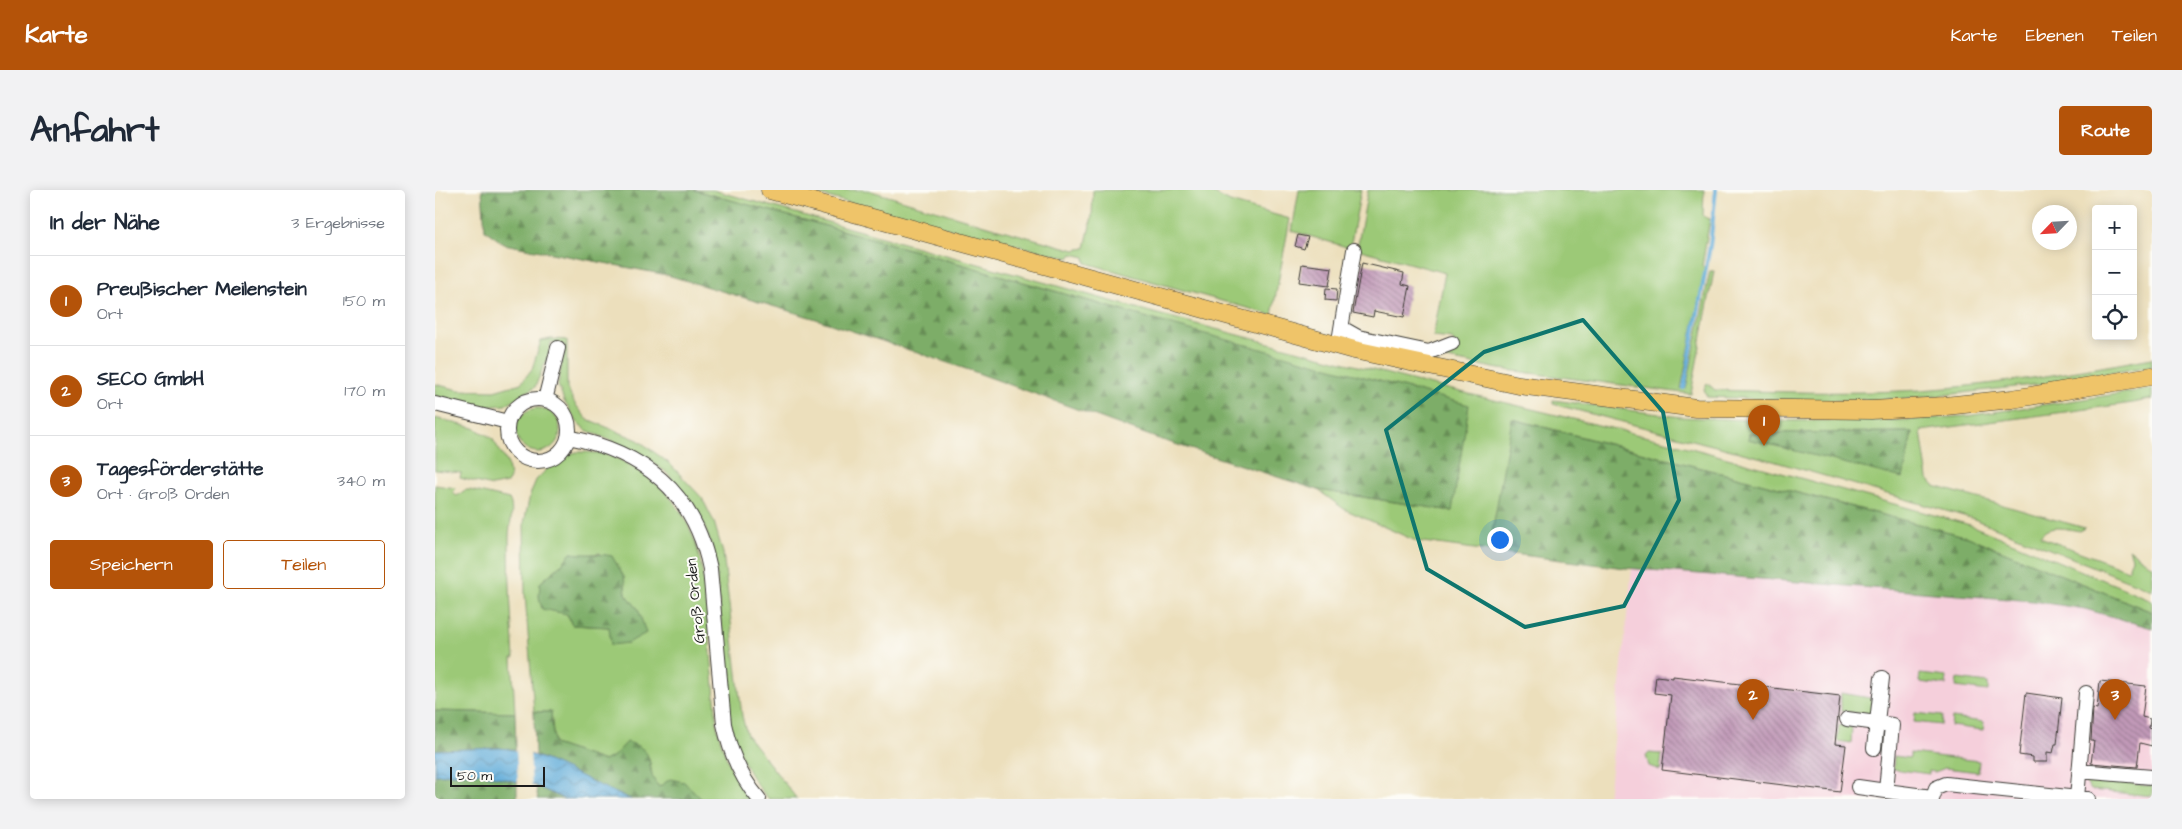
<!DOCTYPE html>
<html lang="de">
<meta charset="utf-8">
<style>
:root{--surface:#fff;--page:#f2f2f3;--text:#1f2937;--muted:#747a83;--line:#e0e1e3;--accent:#b45309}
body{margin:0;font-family:"Architects Daughter",sans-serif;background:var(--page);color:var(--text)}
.controls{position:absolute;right:15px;top:15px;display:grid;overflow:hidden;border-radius:5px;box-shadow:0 2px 12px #0003}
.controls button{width:45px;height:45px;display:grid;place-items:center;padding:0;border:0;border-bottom:1px solid var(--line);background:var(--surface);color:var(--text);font:25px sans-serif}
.compass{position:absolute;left:1597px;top:15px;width:45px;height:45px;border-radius:50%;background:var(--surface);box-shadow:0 2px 12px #0003;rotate:245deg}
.scale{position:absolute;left:15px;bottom:12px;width:95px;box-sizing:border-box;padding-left:5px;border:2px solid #1c1c1c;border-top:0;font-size:14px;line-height:18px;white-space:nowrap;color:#1c1c1c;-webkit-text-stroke:4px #fdfcf7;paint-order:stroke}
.you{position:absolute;left:1064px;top:349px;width:18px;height:18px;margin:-12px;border:4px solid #fff;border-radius:50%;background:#1a73e8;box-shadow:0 0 0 8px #1a73e833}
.badge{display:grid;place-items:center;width:32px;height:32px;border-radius:50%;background:var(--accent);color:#fff;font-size:16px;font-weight:700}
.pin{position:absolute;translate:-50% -41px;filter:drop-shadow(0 1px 2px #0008)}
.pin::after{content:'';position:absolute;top:26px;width:18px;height:15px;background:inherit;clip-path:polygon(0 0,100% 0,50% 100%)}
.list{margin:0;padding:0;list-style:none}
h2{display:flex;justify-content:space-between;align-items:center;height:65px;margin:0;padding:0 20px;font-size:21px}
h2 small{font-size:16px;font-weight:400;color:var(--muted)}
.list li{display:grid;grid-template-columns:32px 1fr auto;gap:15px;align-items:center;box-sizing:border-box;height:90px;padding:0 20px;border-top:1px solid var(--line)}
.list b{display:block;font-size:19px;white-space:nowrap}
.list p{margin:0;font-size:16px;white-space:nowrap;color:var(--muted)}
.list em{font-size:16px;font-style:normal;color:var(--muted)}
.actions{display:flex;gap:10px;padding:15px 20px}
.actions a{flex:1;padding:11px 0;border:1px solid var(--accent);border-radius:5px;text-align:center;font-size:18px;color:var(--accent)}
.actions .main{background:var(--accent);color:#fff}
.icon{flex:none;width:28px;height:28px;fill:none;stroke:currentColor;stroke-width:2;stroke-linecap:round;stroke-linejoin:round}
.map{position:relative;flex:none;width:1717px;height:609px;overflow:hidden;border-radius:5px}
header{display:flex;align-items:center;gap:30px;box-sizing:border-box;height:70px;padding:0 25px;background:var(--accent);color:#fff}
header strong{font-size:24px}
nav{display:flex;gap:28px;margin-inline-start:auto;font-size:18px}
.intro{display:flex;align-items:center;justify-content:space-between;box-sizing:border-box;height:120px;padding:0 30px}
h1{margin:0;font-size:35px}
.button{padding:12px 22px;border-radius:5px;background:var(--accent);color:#fff;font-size:18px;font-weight:700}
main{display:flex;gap:30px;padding:0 30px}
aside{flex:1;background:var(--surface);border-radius:5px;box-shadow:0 2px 12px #0003}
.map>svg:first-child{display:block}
.built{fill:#f5cfdb}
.green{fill:#9cc977;stroke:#5c724a;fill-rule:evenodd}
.forest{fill:url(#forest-firs);stroke:#4c6442}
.water{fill:url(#water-waves);stroke:#3e647a}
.pier{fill:#ecdfbc}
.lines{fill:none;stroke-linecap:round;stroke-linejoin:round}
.stream{stroke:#61acd9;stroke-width:4}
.building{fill:url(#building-back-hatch)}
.minor-casing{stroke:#3b3934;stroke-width:16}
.major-casing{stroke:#3b3934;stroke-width:19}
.minor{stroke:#fff;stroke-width:14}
.major{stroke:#efc469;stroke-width:18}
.marked{fill:none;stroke:#0f766e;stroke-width:4;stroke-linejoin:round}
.labels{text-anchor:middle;stroke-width:4;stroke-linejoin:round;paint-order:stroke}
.street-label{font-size:15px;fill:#1c1c1c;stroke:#fdfcf7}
</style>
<header>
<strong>Karte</strong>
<nav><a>Karte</a><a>Ebenen</a><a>Teilen</a></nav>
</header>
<div class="intro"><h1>Anfahrt</h1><a class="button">Route</a></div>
<main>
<aside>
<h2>In der Nähe<small>3 Ergebnisse</small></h2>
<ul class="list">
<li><span class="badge">1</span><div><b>Preußischer Meilenstein</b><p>Ort</p></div><em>150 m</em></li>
<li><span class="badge">2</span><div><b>SECO GmbH</b><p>Ort</p></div><em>170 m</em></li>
<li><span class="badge">3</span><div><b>Tagesförderstätte</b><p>Ort · Groß Orden</p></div><em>340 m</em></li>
</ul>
<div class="actions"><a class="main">Speichern</a><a>Teilen</a></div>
</aside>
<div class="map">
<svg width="1717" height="609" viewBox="0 0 1717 609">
<defs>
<pattern id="forest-firs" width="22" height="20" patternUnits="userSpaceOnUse" patternTransform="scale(1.25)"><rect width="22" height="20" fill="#7dad68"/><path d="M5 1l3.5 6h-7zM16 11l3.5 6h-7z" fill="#668c55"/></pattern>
<pattern id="water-waves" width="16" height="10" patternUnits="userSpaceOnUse" patternTransform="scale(1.25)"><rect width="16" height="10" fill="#61acd9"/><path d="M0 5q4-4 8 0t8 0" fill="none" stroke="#4f8baf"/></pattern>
<pattern id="building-back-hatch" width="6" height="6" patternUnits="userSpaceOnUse" patternTransform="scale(1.25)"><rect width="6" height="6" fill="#c199b8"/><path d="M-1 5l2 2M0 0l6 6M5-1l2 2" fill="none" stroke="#9c7c95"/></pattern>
</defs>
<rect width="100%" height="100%" fill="#fdfcf7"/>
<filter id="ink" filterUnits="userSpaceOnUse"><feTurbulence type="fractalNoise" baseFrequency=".02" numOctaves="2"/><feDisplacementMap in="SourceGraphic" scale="10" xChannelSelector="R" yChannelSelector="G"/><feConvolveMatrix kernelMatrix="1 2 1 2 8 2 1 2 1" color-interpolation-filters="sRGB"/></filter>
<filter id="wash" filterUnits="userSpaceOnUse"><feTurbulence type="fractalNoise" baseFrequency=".0096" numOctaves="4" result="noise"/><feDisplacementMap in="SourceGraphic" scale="20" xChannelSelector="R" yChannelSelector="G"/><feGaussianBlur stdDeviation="1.12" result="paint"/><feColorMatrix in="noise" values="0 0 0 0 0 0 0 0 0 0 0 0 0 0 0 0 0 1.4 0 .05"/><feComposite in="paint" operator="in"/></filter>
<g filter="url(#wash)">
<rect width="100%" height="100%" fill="#ecdfbc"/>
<path class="built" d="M1197 378 1598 411 1650 419 1717 438V609H1173Z"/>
<path class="green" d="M259 0H278L719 123 980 191 1238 253 1535 335 1717 410V422L1533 347 1078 229 1054 361 981 351 909 319 883 300 1017 321 737 135 439 49Z
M367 0H433L556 37 640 60 650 58 657 26 658 0H772L795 12 855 29 837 125 651 73 650 67 637 64 634 68 481 31Z
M864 0H926L915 58 857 41Z
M933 0H1269L1268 26 1275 29 1267 76 1270 78 1246 199H1251L1275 81H1279L1256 204 1064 179 997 166 1005 160 1018 161 1020 154 1017 149 998 147 1010 83 922 59Z
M116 149 132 150V198L140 214 152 229 203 250 235 274 267 308 279 332 288 363 307 526 312 545 362 609H334C313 587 303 562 295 533L281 378 278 360 266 327 257 312 231 282 198 260 151 240 142 232 129 211 123 195 130 155 116 152 113 166 100 197 70 215 48 217 0 206V194L24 200 59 201 86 193 97 179 106 151Z
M1717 168V176L1615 193 1483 208 1386 211 1272 207 1269 199 1272 193 1280 200C1348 202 1417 204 1485 200 1563 195 1640 182 1717 168Z
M1717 199V209L1698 213 1486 241 1493 289 1499 296 1650 338 1645 341C1631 339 1613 333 1605 347L1693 380 1697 368 1694 359 1717 376V400L1539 329 1331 269 1118 214V210L1246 227 1335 231 1470 230 1532 226ZM1477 242 1468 288 1314 243Z
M81 240a22 22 0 1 1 44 0a22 22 0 1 1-44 0Z
M0 228 39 238 57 248 73 274 75 288 72 293 57 296 25 288 26 283 0 280Z
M141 262C174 262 181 266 208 284 266 323 268 378 274 442 277 473 280 505 282 536 288 563 298 587 314 609H267L249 592 224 597 218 590 214 568 179 566 169 571 119 554 116 522H99L90 404 89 333 95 305 101 290 112 279 133 265ZM136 363 150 365 165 363 189 387 191 404 203 419 176 454 175 437 137 435 132 424 105 393 126 375Z
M0 295 21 298 18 303 22 306 30 300H35L74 309C80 318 74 335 74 347 74 388 76 427 79 468H77L80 523 0 521Z
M1485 484 1512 487 1511 495 1484 492Z
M1522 489 1553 493V501L1521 497Z
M1406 503 1435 508 1438 512 1437 525 1406 521Z
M1480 523 1507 526 1506 535 1479 532Z
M1517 528 1549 532 1548 540 1516 536Z
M1404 535 1417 537 1416 553 1402 551Z
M1214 563 1227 564 1225 580 1214 576 1211 566Z
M1475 563 1544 571 1543 582 1510 578 1500 582 1494 581V584L1458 579 1459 566 1475 568Z
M1650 586 1695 589 1699 594 1717 596V606L1656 600 1651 593 1648 592Z"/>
<path class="forest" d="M47 0H259L439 49 737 135 1034 215 1017 321 883 300 721 248 540 182 378 128 232 85 69 54 50 40Z
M1077 229 1533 347 1717 422V438L1650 419 1598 411 1190 378 1054 361Z
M1477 242 1468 288 1313 249 1314 243Z
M136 363C150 365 163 363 177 366L189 387 191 404 203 419 211 443 193 453 176 455 174 437 137 435 132 424 107 419 104 407 105 393 126 375Z
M0 521 80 523 81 559 0 560Z
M99 522H116L119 554 169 571 179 566 192 552C226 561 207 579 224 597L235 589 249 592 267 609H196L171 600 100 565Z
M44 583 82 591V609H0V585Z
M101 596 129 609H103Z"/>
<path class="water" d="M65 558C108 561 155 594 196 609H129L101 596 44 583 0 585V560Z"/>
<path class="pier" d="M81 557 95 561 97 598 83 594Z"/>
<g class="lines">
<path class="stream" d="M1249 198 1275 56 1281 0"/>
</g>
<g id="blocks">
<path class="building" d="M863 45 873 47 869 59 860 56Z
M927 73 969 83 967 94 975 96 969 127 939 121 938 127 918 123Z
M867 74 897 78 894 96 864 92Z
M891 98 902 99 901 111 890 110Z
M1221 486 1238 488V486L1405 506 1400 554 1411 555 1405 602 1227 580 1236 505 1219 503Z
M1665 491 1711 496 1707 527 1715 529 1714 538 1717 539V556L1705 553 1702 577 1656 573 1659 551H1656L1658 518 1662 519Z
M1591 503 1627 508 1622 554H1620L1618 563 1612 562V572H1598V567L1584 565Z"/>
</g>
</g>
<g filter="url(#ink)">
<use href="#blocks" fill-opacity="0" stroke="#3b3934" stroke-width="1"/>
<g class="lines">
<defs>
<path id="minor" d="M907 138 923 147 994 162 1017 153
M905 145 919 60
M72 240a31 31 0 1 1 62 0a31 31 0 1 1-62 0Z
M110 210 123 158
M0 214 73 232
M133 247C208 262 259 301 275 379L289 534C295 562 305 587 324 609
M1412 529 1457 535 1451 601 1497 607
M1439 558 1447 488
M1644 581 1717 587
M1423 597 1451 601
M1642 608 1651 503
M1497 609 1501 598 1511 594 1653 609"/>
<path id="major" d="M335 0 919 160 1084 195 1261 218 1436 220 1510 216 1577 209 1717 186"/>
</defs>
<use href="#minor" class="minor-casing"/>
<use href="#major" class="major-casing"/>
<use href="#minor" class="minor"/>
<use href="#major" class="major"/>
</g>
</g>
<path class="marked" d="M1148 130 1228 222 1244 310 1189 416 1090 437 992 379 951 240 1049 162Z"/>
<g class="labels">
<g class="street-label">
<text transform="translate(260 411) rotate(-96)" y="5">Groß Orden</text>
</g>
</g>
</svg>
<div class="controls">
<button>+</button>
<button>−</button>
<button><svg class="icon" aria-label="locate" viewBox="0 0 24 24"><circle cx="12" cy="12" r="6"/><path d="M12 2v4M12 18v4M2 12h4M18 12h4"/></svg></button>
</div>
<svg class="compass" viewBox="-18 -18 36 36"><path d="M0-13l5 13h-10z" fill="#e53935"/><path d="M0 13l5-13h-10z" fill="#747a83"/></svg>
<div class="scale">50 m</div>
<div class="you"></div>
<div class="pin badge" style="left:1329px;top:256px">1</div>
<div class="pin badge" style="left:1318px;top:530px">2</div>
<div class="pin badge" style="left:1680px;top:530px">3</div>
</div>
</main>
